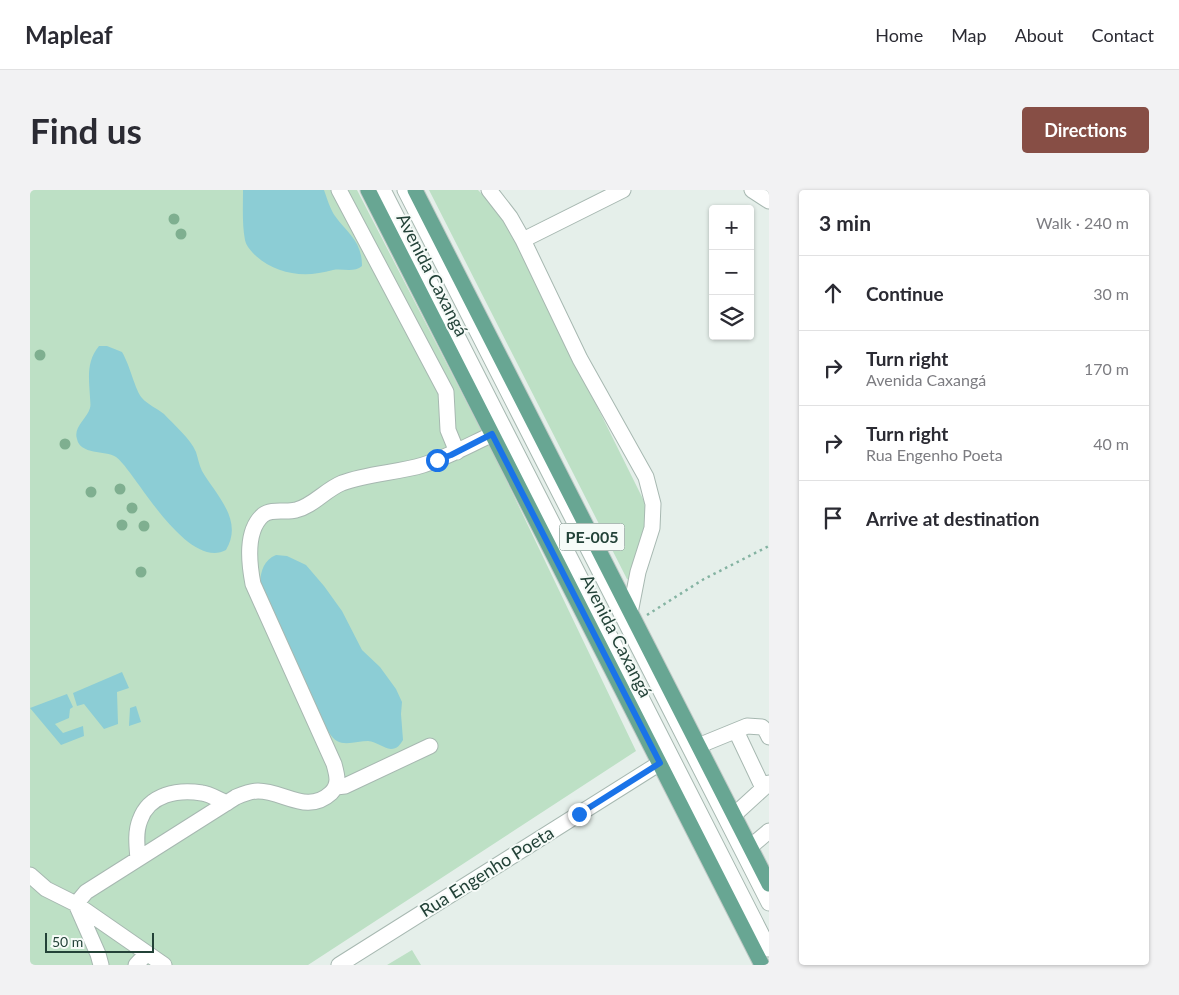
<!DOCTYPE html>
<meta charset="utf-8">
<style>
:root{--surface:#fff;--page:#f2f2f3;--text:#2b2b33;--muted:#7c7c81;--line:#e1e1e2;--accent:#874e45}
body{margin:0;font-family:Lato,sans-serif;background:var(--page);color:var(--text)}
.controls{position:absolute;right:15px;top:15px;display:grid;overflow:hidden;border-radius:5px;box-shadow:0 1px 4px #0004}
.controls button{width:45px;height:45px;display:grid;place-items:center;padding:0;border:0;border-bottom:1px solid var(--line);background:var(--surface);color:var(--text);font:25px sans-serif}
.scale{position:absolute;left:15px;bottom:12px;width:109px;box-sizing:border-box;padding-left:5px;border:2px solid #234238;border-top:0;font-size:14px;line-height:18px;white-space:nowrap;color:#234238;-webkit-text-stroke:4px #f6fbf8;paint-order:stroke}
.stop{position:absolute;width:15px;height:15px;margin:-11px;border:4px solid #1a73e8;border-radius:50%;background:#fff}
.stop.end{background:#1a73e8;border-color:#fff;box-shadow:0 1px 5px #0008}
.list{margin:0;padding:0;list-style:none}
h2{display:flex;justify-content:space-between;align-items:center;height:65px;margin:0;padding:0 20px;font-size:21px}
h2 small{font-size:16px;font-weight:400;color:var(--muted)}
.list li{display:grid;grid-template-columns:32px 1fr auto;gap:15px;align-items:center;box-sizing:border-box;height:75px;padding:0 20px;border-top:1px solid var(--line)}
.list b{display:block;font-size:19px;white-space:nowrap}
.list p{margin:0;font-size:16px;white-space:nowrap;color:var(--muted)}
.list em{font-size:16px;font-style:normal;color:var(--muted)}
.icon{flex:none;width:28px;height:28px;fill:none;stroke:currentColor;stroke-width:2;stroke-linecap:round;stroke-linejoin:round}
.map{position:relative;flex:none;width:739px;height:775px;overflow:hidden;border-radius:5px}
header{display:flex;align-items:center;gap:30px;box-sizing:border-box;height:70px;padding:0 25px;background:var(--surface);border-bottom:1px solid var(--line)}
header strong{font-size:24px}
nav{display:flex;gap:28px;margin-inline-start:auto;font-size:18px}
.intro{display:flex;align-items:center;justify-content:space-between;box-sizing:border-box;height:120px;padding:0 30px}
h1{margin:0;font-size:35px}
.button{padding:12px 22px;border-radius:5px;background:var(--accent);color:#fff;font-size:18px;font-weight:700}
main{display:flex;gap:30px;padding:0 30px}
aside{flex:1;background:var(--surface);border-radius:5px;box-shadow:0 1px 4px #0004}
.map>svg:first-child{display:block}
.green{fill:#bde0c5}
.water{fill:#8ccdd5}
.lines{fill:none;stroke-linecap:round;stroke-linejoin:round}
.minor-casing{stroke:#a7b8b1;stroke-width:17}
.major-casing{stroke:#c1cac7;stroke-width:17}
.path{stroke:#84b3a2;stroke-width:2.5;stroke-dasharray:2.5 4;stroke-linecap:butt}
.minor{stroke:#fff;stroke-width:15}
.major{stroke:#68a693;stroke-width:15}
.tree{fill:#7faf90}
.route{stroke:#1a73e8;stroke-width:6}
.labels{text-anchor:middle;stroke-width:4;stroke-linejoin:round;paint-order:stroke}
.shield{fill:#f6fbf8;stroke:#627a72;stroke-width:1}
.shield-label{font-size:16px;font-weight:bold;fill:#234238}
.street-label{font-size:18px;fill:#234238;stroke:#f6fbf8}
</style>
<header>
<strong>Mapleaf</strong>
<nav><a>Home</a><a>Map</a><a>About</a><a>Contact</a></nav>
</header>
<div class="intro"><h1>Find us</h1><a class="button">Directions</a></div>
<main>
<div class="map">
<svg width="739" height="775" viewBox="0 0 739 775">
<rect width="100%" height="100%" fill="#e5efea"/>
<path class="green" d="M0 0H327L470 277 606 561 278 775H0Z
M399 0H448C463 15 474 31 484 49L614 311C620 337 607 365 600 390L597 389Z
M382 760 391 775H357Z"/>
<path class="water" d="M213 0H294C297 8 300 19 305 26 318 44 332 51 332 76 324 83 312 78 303 80 275 88 248 85 226 66 222 62 216 56 215 50 212 35 213 16 213 0Z
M69 156H77L92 162C100 175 105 200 112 208 118 215 127 218 134 224 144 235 160 248 166 262 168 268 169 275 172 281 186 305 214 330 196 360 161 379 115 301 97 279 94 275 90 270 86 267 75 260 50 265 47 249 43 237 57 229 60 218 61 215 60 210 60 207 59 188 56 172 69 156Z
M246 365 257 366 276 375 294 396 312 421 332 460 350 477 366 499 372 512 371 524 373 550C370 555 367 559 361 559 353 558 347 552 338 551 329 551 315 556 307 551 301 548 296 537 292 532L230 393C231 380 234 370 246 365Z
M92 482 99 498 87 502 88 534 74 539 54 514 47 516 43 503Z
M37 504 43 517 40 519 39 528 25 534 33 543 53 536 54 546 31 555 0 518Z
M106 516 111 532 99 536 100 518Z"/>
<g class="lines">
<defs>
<path id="minor" d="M309 0 416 202 418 240 427 262
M353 0 739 759
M375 0 739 713
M459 0 480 27 493 50 550 169 616 287 623 314 622 338 608 382 600 423
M722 0 739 11
M493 50 593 0
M706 541 733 598
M668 556 717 536 732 537 736 541 739 547
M306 597 315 596 400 556
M704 625 739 593
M720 657 739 641
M108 669C107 657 105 642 110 630 119 604 148 599 172 603 180 604 189 610 197 613
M0 685 16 699 46 714 134 775
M71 775 68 764 46 714 56 702 206 607C213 604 220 601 228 601 254 601 277 625 301 603 310 594 307 585 304 574L223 394C219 373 215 341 233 325 242 318 256 323 266 320 283 316 295 300 312 293 338 283 367 283 393 275 418 267 439 255 463 244
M106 775 117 763
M309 775 630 573"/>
<path id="major" d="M338 0 732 775
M385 0 739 694"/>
</defs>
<use href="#minor" class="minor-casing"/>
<use href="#major" class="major-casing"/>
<path class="path" d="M617 425 674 389 739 356"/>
<use href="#minor" class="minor"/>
<use href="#major" class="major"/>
</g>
<g class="tree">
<circle cx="144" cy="29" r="5.5"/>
<circle cx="151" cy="44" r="5.5"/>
<circle cx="10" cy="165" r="5.5"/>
<circle cx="35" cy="254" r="5.5"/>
<circle cx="90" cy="299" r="5.5"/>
<circle cx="61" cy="302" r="5.5"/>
<circle cx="102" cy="318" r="5.5"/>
<circle cx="92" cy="335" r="5.5"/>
<circle cx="114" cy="336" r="5.5"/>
<circle cx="111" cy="382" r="5.5"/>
</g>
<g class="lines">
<path class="route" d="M407 270 421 265 462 244 630 573 549 624"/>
</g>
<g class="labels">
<rect class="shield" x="529.5" y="333.5" width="65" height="27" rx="4"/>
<g class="shield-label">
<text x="562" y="353">PE-005</text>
</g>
<g class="street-label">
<text transform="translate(402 85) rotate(63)" y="6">Avenida Caxangá</text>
<text transform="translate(586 446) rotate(63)" y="6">Avenida Caxangá</text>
<text transform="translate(457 682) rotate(-32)" y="6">Rua Engenho Poeta</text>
</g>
</g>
</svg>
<div class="controls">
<button>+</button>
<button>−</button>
<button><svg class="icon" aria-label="layers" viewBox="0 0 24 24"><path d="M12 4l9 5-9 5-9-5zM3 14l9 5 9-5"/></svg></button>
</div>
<div class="scale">50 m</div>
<div class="stop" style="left:407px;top:270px"></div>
<div class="stop end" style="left:549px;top:624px"></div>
</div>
<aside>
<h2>3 min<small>Walk · 240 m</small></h2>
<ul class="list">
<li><svg class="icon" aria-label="ahead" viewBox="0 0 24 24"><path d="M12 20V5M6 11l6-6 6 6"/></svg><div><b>Continue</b></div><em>30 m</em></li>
<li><svg class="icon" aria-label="right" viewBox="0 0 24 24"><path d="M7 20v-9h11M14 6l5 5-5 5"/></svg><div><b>Turn right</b><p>Avenida Caxangá</p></div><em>170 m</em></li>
<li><svg class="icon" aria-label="right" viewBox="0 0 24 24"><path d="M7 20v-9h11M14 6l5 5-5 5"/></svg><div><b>Turn right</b><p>Rua Engenho Poeta</p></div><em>40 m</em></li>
<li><svg class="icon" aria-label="arrive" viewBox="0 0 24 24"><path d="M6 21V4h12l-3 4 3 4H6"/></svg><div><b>Arrive at destination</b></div></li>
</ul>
</aside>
</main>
